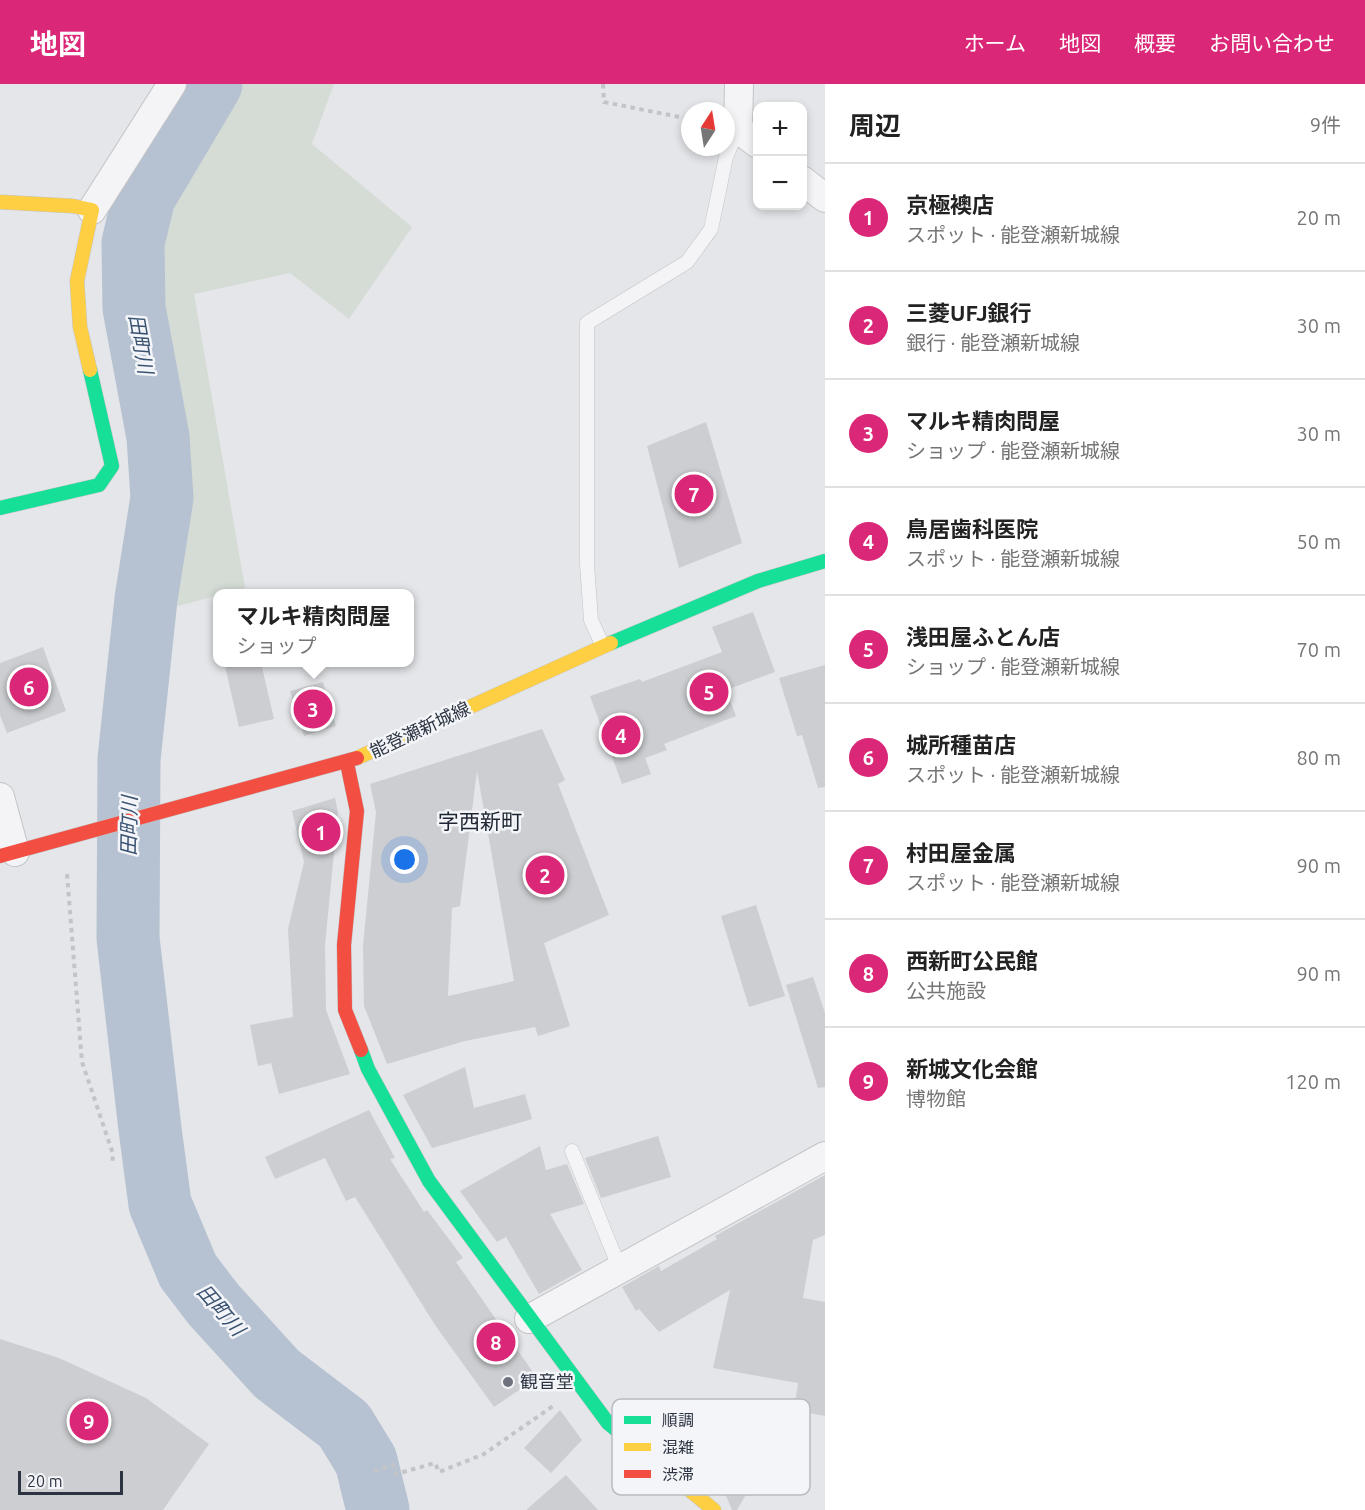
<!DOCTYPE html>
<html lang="ja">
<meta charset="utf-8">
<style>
:root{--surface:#fff;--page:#f2f2f2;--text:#222;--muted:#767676;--line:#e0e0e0;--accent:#db2777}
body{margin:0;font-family:Ubuntu,"Noto Sans JP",sans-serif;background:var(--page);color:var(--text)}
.controls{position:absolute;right:18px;top:18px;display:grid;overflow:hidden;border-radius:12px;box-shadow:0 3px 9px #0003}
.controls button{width:54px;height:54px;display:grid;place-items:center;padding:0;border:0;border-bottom:2px solid var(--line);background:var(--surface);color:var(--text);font:30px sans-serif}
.compass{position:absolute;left:681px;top:18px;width:54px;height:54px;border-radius:50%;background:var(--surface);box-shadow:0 3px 9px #0003;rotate:12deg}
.scale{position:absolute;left:18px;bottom:15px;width:105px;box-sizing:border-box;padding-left:6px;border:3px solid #2d3441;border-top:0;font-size:16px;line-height:21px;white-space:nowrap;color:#2d3441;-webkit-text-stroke:4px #f3f5f8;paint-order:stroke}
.you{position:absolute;left:405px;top:776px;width:21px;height:21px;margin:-15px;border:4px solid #fff;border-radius:50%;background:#1a73e8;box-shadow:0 0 0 9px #1a73e833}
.badge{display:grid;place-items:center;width:39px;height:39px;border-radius:50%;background:var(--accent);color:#fff;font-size:20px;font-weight:700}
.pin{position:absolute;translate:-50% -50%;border:3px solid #fff;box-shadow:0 2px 6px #0006}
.popup{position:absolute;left:213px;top:505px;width:201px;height:78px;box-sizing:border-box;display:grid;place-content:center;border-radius:12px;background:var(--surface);filter:drop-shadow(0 2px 4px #0005);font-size:20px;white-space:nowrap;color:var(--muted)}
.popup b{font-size:22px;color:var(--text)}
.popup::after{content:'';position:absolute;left:50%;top:100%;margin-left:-12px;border:12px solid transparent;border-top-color:var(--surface)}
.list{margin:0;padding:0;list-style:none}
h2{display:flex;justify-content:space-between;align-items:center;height:78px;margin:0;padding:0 24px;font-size:26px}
h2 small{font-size:20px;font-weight:400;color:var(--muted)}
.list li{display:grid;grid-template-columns:39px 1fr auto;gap:18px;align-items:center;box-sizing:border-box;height:108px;padding:0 24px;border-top:2px solid var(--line)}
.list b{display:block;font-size:22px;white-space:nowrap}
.list p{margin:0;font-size:20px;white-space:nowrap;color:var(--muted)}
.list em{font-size:20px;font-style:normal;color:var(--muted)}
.map{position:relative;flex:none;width:825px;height:1426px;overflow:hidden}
header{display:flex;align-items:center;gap:36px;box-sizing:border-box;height:84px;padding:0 30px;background:var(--accent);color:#fff}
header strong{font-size:28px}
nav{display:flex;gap:33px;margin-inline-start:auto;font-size:21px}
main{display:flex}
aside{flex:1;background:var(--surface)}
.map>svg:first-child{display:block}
.green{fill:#d5dcd5}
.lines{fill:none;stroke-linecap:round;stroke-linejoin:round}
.river{stroke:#b6c2d1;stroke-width:63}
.building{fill:#cdced1;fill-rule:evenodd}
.lane-casing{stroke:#c3c4c7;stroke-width:15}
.street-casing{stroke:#c3c4c7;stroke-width:30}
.fast-casing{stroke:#c3c4c7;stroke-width:15}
.slow-casing{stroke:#c3c4c7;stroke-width:15}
.jam-casing{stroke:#c3c4c7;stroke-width:15}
.path{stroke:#c2c5c8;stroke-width:4;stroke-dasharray:4.5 4.5;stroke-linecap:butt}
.lane{stroke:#f4f4f6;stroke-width:14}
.street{stroke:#f4f4f6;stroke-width:28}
.fast{stroke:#16e098;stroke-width:14}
.slow{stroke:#ffcf43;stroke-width:14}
.jam{stroke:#f24e42;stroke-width:14}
.poi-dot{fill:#6d727c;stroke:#f3f5f8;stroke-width:2}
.labels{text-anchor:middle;stroke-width:5;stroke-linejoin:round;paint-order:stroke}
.street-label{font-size:18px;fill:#2d3441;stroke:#f3f5f8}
.poi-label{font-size:18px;fill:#2d3441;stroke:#f3f5f8;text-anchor:start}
.water-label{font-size:20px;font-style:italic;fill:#3a5272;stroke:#f3f5f8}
.quarter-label{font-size:21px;fill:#1e2532;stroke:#f3f5f8}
.key{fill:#f3f5f8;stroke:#b8bbc1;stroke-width:1.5}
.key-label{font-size:16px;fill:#2d3441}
</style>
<header>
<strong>地図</strong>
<nav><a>ホーム</a><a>地図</a><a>概要</a><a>お問い合わせ</a></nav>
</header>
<main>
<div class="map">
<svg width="825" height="1426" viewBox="0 0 825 1426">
<rect width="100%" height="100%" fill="#e4e6e9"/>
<path class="green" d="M233 0H334L312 60 412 143 349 235 290 189 194 210 245 504 171 524 180 385 147 220 151 156 190 72Z"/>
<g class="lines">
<path class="river" d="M211 0 144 113 133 159 134 224 158 353 162 414 146 515 129 675 128 854 150 1045 160 1120 188 1187 214 1221 277 1290 344 1341 366 1377 378 1426"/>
</g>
<path class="building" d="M706 338 742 459 679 484 647 362Z
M753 528 775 588 726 606 736 632 664 660 667 666 645 674 651 690 622 700 590 612 640 595 642 598 722 568 712 543Z
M43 563 66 627 7 649 0 631V579Z
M243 579H261L274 635 239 643 225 582Z
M825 581V703L818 704 802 651 797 652 779 594Z
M323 598 336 642 304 652 290 607Z
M542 645 565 696 558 700 609 831 544 859 570 942 538 952 535 943 465 957 387 980 364 922 363 862 376 728 370 700ZM477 687 514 897 448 912 452 824 460 822Z
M335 714 338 728 325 861 326 926 350 990 279 1010 271 979 258 982 250 941 293 933 288 845 304 778 292 727Z
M756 821 785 912 749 923 721 832Z
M813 893 825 929V1003L818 1004 786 901Z
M465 983 474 1024 525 1010 532 1035 432 1064 403 1011Z
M369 1026 395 1074 390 1075 424 1128 427 1126 463 1174 456 1178 537 1294 494 1323 435 1241 355 1113 346 1117 325 1074 275 1095 265 1073Z
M658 1052 671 1093 601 1114 585 1074Z
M540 1062 546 1086 567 1080 584 1120 550 1130 582 1186 539 1210 506 1153 497 1158 460 1107Z
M825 1091V1151L813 1156 803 1214 825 1218V1332L794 1326 798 1299 713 1284 730 1206 659 1248 639 1225 636 1227 622 1203 659 1182 661 1187 717 1155 715 1152Z
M0 1255 59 1274 146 1314 209 1360 163 1426H0Z
M560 1326 582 1356 551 1389 524 1364Z
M715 1327 777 1357 737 1426H732L726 1412 705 1394 722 1362 702 1353Z
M566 1391 598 1426H526Z"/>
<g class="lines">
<defs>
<path id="lane" d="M603 562 591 536 587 480V239L687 178 711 145 726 73 738 45
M572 1067 620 1185"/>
<path id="street" d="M739 0 738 45 758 60
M802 96 825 114
M92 126 172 0
M0 713 15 768
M529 1235 825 1072"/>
<path id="fast" d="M0 424 99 401 112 382 90 286
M611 559 758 497 825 477
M361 966 368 985 429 1097 608 1339 654 1377"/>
<path id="slow" d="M0 118 73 122 92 126 77 197 80 243 90 286
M357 674 611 559
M654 1377 714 1426"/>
<path id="jam" d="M347 679 357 727 344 861 345 926 361 966
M0 772 357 674"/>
</defs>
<use href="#lane" class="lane-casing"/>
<use href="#street" class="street-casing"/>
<use href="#fast" class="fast-casing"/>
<use href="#slow" class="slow-casing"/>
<use href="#jam" class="jam-casing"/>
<path class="path" d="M603 0 604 18 690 35
M67 790 82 978 113 1070 112 1081
M374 1387 393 1381 396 1390 435 1379 439 1388 484 1370 553 1322"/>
<use href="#lane" class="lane"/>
<use href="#street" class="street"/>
<use href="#fast" class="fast"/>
<use href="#slow" class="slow"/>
<use href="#jam" class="jam"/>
</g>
<circle class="poi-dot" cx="508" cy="1298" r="6"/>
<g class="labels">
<g class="street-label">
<text transform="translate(420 646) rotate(-25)" y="6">能登瀬新城線</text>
</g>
<g class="poi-label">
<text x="520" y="1304">観音堂</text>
</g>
<g class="water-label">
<text transform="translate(141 260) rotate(80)" y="7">田町川</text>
<text transform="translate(129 742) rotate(-89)" y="7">田町川</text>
<text transform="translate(221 1226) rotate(49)" y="7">田町川</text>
</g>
<g class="quarter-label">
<text x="480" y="745">字西新町</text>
</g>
</g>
<rect x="612" y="1315" width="198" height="96" rx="9" class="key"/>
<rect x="624" y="1332" width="27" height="8" fill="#16e098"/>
<rect x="624" y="1359" width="27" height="8" fill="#ffcf43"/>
<rect x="624" y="1386" width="27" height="8" fill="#f24e42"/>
<g class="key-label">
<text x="662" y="1342">順調</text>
<text x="662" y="1369">混雑</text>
<text x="662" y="1396">渋滞</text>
</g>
</svg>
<div class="controls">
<button>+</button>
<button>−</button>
</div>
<svg class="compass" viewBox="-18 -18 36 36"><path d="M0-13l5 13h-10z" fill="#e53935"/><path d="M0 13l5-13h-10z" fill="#767676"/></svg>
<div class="scale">20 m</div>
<div class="you"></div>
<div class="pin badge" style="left:321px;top:748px">1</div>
<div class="pin badge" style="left:545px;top:791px">2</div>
<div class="pin badge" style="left:313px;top:625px">3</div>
<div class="popup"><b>マルキ精肉問屋</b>ショップ</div>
<div class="pin badge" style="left:621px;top:651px">4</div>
<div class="pin badge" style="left:709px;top:608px">5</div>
<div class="pin badge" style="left:29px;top:603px">6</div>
<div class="pin badge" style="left:694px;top:410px">7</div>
<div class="pin badge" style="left:496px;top:1258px">8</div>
<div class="pin badge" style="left:89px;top:1337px">9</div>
</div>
<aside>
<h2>周辺<small>9件</small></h2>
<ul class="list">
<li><span class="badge">1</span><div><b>京極襖店</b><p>スポット · 能登瀬新城線</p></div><em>20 m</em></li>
<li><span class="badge">2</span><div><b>三菱UFJ銀行</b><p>銀行 · 能登瀬新城線</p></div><em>30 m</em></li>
<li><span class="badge">3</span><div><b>マルキ精肉問屋</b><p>ショップ · 能登瀬新城線</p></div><em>30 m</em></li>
<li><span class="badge">4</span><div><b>鳥居歯科医院</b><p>スポット · 能登瀬新城線</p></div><em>50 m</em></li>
<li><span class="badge">5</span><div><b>浅田屋ふとん店</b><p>ショップ · 能登瀬新城線</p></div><em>70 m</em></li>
<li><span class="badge">6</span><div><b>城所種苗店</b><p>スポット · 能登瀬新城線</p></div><em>80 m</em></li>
<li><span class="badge">7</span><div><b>村田屋金属</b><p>スポット · 能登瀬新城線</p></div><em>90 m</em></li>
<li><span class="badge">8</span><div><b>西新町公民館</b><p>公共施設</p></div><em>90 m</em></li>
<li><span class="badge">9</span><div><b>新城文化会館</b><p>博物館</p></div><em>120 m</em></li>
</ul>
</aside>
</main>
